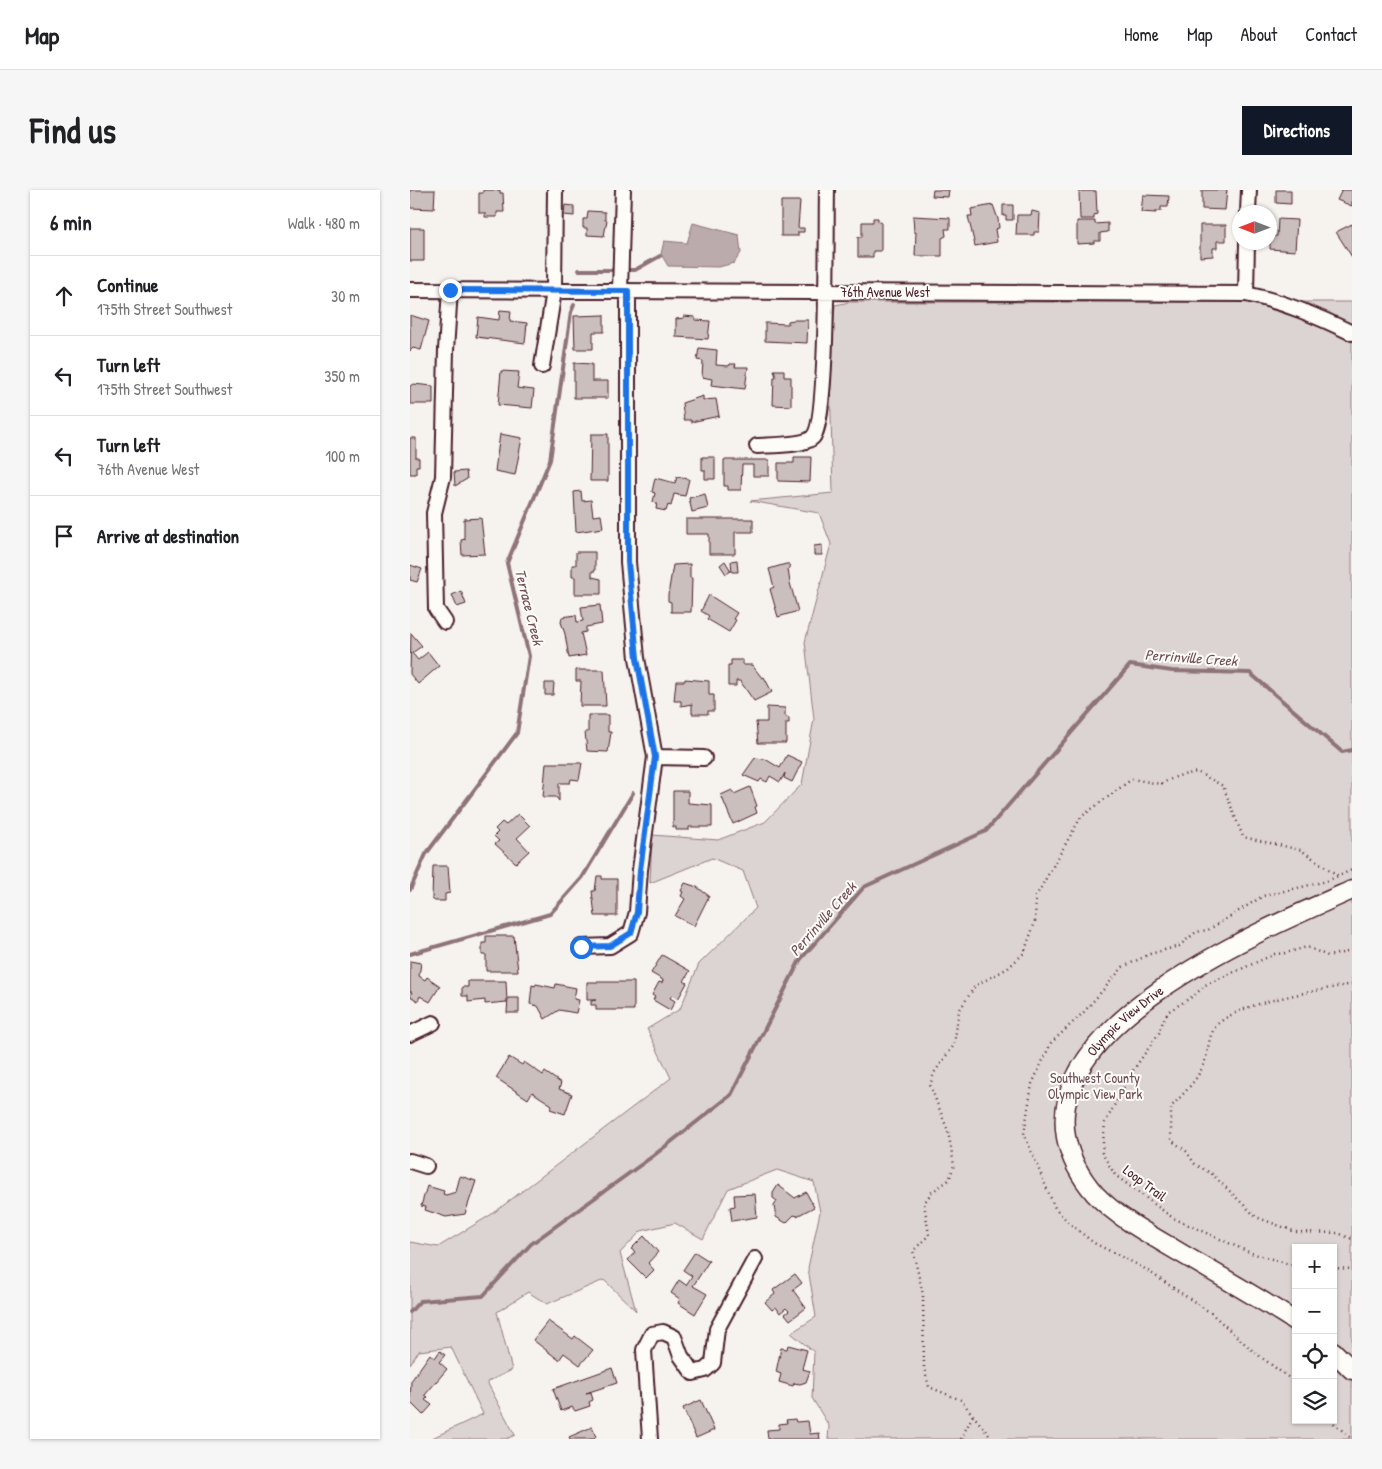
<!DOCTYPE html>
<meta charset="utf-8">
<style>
:root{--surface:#fff;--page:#f6f6f6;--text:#202124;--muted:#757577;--line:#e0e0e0;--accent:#111827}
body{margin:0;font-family:"Patrick Hand",sans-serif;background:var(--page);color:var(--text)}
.controls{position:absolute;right:15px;bottom:15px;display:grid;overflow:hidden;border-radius:0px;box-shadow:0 1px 4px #0004}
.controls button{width:45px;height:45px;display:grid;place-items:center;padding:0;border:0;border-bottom:1px solid var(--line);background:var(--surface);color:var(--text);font:25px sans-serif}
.compass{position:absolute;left:822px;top:15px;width:45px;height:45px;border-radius:50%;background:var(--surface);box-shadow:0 1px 4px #0004;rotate:270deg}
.stop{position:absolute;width:15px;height:15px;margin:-11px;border:4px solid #1a73e8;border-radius:50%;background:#fff}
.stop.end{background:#1a73e8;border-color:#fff;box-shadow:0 1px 5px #0008}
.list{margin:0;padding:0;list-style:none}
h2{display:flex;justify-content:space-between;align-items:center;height:65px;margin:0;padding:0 20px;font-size:21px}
h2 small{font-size:16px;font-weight:400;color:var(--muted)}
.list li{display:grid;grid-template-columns:32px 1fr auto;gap:15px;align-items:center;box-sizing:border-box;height:80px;padding:0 20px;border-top:1px solid var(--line)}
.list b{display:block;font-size:19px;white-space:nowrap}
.list p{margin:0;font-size:16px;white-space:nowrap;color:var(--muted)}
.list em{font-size:16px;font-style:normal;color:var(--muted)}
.icon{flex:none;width:28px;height:28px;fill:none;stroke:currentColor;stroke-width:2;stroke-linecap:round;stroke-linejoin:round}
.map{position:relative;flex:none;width:942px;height:1249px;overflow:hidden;border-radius:0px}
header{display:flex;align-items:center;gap:30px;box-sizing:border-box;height:70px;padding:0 25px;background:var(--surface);border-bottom:1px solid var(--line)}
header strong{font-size:24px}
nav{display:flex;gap:28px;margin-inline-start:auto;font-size:18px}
.intro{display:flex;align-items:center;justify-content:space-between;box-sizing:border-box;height:120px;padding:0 30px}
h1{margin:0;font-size:35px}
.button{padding:12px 22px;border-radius:0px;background:var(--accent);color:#fff;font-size:18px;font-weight:700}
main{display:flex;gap:30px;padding:0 30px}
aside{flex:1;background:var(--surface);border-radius:0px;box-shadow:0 1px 4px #0004}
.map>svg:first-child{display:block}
.green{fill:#dcd4d2;stroke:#937a7e;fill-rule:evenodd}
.water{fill:#bbabac;stroke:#8e7378}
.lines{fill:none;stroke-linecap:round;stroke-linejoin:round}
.stream{stroke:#8e7378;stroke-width:4}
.building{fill:#cbbfbe;stroke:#4a1f2b}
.minor-casing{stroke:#4a1f2b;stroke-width:18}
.major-casing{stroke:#4a1f2b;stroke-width:21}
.path{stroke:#4a1f2b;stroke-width:2.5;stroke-dasharray:1 4;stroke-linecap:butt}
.minor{stroke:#fdfcf7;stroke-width:14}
.major{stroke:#fdfcf7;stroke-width:18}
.route{stroke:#1a73e8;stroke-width:6}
.labels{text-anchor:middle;stroke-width:4;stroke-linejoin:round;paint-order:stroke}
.street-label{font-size:14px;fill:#4a1f2b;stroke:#fdfcf7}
.park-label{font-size:14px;fill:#6e4c55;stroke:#fdfcf7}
.water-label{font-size:15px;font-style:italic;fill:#725058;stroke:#fdfcf7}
</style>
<header>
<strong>Map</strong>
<nav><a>Home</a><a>Map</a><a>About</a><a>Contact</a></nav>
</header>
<div class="intro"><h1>Find us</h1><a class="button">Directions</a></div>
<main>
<aside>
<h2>6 min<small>Walk · 480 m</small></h2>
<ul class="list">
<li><svg class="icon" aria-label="ahead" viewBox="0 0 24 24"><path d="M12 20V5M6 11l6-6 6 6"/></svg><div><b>Continue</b><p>175th Street Southwest</p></div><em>30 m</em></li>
<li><svg class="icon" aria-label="left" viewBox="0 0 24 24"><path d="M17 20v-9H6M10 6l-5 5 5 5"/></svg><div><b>Turn left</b><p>175th Street Southwest</p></div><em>350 m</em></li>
<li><svg class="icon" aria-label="left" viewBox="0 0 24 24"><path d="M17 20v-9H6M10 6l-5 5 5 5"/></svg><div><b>Turn left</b><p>76th Avenue West</p></div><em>100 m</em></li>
<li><svg class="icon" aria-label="arrive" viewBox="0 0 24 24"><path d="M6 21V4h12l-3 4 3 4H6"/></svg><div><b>Arrive at destination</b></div></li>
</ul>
</aside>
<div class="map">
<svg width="942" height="1249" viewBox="0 0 942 1249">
<rect width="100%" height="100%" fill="#f6f3ef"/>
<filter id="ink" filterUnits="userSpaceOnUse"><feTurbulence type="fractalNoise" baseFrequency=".02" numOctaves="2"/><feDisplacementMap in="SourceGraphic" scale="10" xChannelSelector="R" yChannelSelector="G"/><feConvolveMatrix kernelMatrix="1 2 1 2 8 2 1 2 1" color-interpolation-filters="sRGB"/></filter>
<g filter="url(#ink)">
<path class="green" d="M440 112H942V1249H418L419 1236 402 1208 404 1162 381 1143 406 1127 398 1078 410 1022 404 992 367 980 318 999 293 1049 265 1033 231 1041 210 1063 226 1121 194 1090 137 1114 118 1102 87 1122 102 1180 77 1192 105 1245 96 1249H20L73 1224 41 1157 9 1161 0 1174V1052L28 1057 82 1024 261 888 237 839 270 819 289 774 346 718 333 681 302 668 240 693 242 645 308 650 355 632 392 594 404 529 395 452 421 354 409 323 340 311 423 303 420 189 425 115ZM886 1058H923V1230H886Z"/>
<path class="water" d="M283 33 329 45 331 63 324 73 309 77 258 76 251 64 254 51 277 53Z"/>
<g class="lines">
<path class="stream" d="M169 80H207
M214 80H225L250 66
M0 700 16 664 107 543 119 466 97 373 140 270 161 122 164 115
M0 764 140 724 172 688 223 603
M0 1122 10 1111 73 1106 121 1054 243 966 321 905 390 770 454 697 576 641 720 475 762 481 840 483 932 562 942 560"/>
</g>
<path class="building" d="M0 0H25L24 19 0 18Z
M73 0H90V3H93L94 22H87V27H75V23H69V3H73Z
M523 0H539L538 7 522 6Z
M792 0H817L815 20 792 19Z
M866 0H881V14L866 13Z
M932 0H942V16L927 10Z
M669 1H686L687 24 684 25V29H670Z
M733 5 759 6 758 17H751V21H746V23L731 22Z
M371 11H390L388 38H394V42H388V46H371Z
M155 15 164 16V26L154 25Z
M583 15 588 29 589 38 585 39 587 52 565 56 558 26H562L561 19Z
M593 15H603V30H596V26H593Z
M178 21 195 22V30H197L194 46 177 45V38H173V29H177Z
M622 21 630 23 629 42H624V45H606L607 25H621Z
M503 26 540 28V39H535L536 46 532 48V66H505L506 42H504Z
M463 28H468V32H471V61H463V67H448V47H452V32H463Z
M868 29 887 30 885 61 860 59V47L867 46Z
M667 31H685V34L698 33V42L690 43V51H684V53L667 54Z
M942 34V67L926 42Z
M790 35H816V51H807V58H803V66L790 67Z
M0 38H14V71H0Z
M90 120 101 121 100 131 117 133 115 153 66 147 68 127 89 130Z
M0 125 19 131 11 160 3 158 0 161Z
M194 125V142H183V159H165L164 126Z
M274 126 285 127V130L300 131 298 149 266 147V129L274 128Z
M384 130H398L397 153 355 151V133L378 134V131Z
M289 158 307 160 306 175 319 176 320 174H326L325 177H338L335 199 301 195 302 189 292 187 293 171 287 170Z
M164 173 182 174V191H198V208H164Z
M364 180H374V187H381V216L363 215 364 187H366Z
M91 181 109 182 107 198 124 200 122 218 88 215Z
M3 194 23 196V214H0V196Z
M293 206V210L306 209 309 226 281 232V230H274L272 213Z
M90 244 112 248 105 285 85 281Z
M181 244H198V291H180Z
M0 248H6V268H9V276H6V284H0Z
M292 267H305V289H295V280H292Z
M384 267H401L400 292 368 291V273H384Z
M314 270H359V286H343V275H332L331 300H318V296H314Z
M56 281 57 289 45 296 44 282Z
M267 287 279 289 275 306 264 304 261 316 258 315 256 321 246 319 247 313 243 312 245 303 242 302 245 288 265 293Z
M171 301 172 311 181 310 183 326 191 325 193 338 166 342 164 302Z
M295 304 298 318 282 322 279 308Z
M71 328 75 364 52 365 51 350 56 349 54 348V329Z
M276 329H343V342H325V364H299V344H276Z
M412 355V365H404V356Z
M166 362H185V381H182V387L191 389V404H165V387H162V375H166Z
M327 370 328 382H322L321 371Z
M315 371 321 381 316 384 310 375Z
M280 374V388H282L281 422H261V412L258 411V405L263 375Z
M376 374H379L380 378 378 379 380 393 388 421 368 427 360 399 364 397 359 379Z
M0 375 12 379 7 392 0 390Z
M51 401 56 414 47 417 42 405Z
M299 405 327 423 323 429 326 430 319 442 297 429 299 426 291 421Z
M190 415 192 434 176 437V442L171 443 176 465 159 468 155 444 151 432 152 427 166 425 167 432 173 431 171 417Z
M1 443 12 456 2 463 8 470 18 462 29 476 8 494 0 484Z
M321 470H333V475H342L352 488 354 487 362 502 344 511 330 491H326V496H318V475H321Z
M166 480H194L196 516H170L171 491H166Z
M275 489 299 491V505H304V521H298V524H282V514L271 516V511H264L266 491H275Z
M135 493H144L143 505H135Z
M357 517 375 518V526L379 528V533H376V553H348L346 532H357Z
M178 525H198V542H201L198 562 177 561 175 542H178Z
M377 565 392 572 382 592 374 588 375 583 370 592 360 586 357 592 351 589 349 592 333 585 345 568 355 569 370 578Z
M136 573H172L169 590 161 589 160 593H149V611L146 607H133Z
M340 597 347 616 345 617 347 623 323 634 311 605 322 600 324 604Z
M263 601H278V613L302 615V637H279V640H266V637H263Z
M108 624 120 636 107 648 119 661 106 673 85 654 89 651 84 646 88 642 85 639 92 632 96 635Z
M23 676H38L40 703 35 704V711H25L22 709Z
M187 686H192V689H207V726H185L182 701H185Z
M275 693 287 697 299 706 284 736 265 726 275 709 271 706 273 702 271 701Z
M76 746H104L108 781H76V765H72V753H76Z
M252 765 280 781 274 791 277 793 268 809 262 805 260 808 265 811 260 820 243 810 245 807 242 805 249 792 252 793 253 790 241 783Z
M0 771 11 773 9 786 15 790 17 787 30 796 20 812 10 806 8 811 0 806 2 802H0Z
M58 791H96L97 812 75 814V810L58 812V806H52V797H58Z
M177 792H224V820H186V815H181V811L186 810H177Z
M126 794 145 798 146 794 166 798 164 809 169 810 166 823 149 820 135 829 128 816 120 814 122 795 125 796Z
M98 808H109V823H97Z
M99 867 112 875 114 872 133 885 135 882 151 893 149 899 162 904 155 924 140 919 142 915 122 902 118 909 86 888Z
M50 986 66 991 55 1024 36 1027 15 1020 16 1017 11 1016 17 996 34 1001 33 1004 36 1005 46 1002Z
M368 995 385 1008 396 1002 404 1017 387 1026 384 1025 376 1033 366 1027 364 1016 367 1011 363 1008V1003Z
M345 1004 347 1027 322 1031 320 1017 325 1016 324 1005Z
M234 1046 248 1062 238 1073 244 1080 236 1088 218 1070 225 1062 221 1059Z
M285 1062 299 1071 283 1096 297 1104 285 1124 268 1113 270 1109 261 1103 269 1090 276 1095 282 1086 273 1080Z
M385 1084 392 1093 383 1100 396 1118 380 1130 375 1124 379 1121 376 1118 370 1123 366 1117 362 1120 355 1112 365 1104 363 1100Z
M138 1131 163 1149 165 1146 183 1160 170 1175 154 1163 149 1170 123 1150Z
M378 1155 397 1160 392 1179 400 1181 396 1192 390 1194 384 1193 383 1196 369 1192 371 1184 366 1182 371 1158 377 1159Z
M30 1161 35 1165 29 1172 37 1179 15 1205 18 1207 15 1210 22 1215 13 1225 0 1212 1 1191 20 1164 25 1168Z
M202 1178 207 1193 176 1203 181 1202 183 1210 179 1212 180 1216 165 1221 162 1217 151 1221 143 1199Z
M291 1210 304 1240 286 1248 273 1218Z
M385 1229 386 1232 398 1231 400 1244 409 1243 410 1249H358L357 1240 369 1239V1234L377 1233 376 1230Z
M182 1237 186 1247 184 1249H160L159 1247Z"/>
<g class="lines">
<defs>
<path id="minor" d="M838 22 839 0
M0 100 836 104C874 112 907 126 942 143
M210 101 213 0
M836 104 837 52
M132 176 144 101 145 0
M347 256C359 255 395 256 403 247 419 231 416 35 417 0
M35 432 26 419 24 323 33 287 36 160 40 100
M245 567 294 568
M171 757 200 756 221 743 227 722 230 680 245 567 227 468 218 372V101
M0 844 23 833
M0 971 16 976
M240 1249 234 1160 242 1144 253 1142 264 1147 271 1166 283 1183 295 1180 303 1173 307 1139 345 1069"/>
<g id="major">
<path id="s1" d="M886 1132C848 1107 808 1085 769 1062 740 1045 708 1028 685 1004 671 988 660 968 656 947 635 830 856 738 942 700"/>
<path d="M923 1161 942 1180"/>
</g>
</defs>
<use href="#minor" class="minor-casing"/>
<use href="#major" class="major-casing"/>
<path class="path" d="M942 794C909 801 830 811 807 835 798 845 799 859 795 871 788 890 774 903 761 917V950L776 961 785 974 802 984 846 1027 886 1042 928 1043 942 1049
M886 1076 841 1063 763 1028 705 985 692 963 695 933 722 882 749 843 753 831 759 821 785 805 795 795 865 764 876 763 897 757 918 766 942 761
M923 1078 942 1079
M886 1193 844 1162 801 1123 732 1077 684 1053 659 1033 645 1018 614 944 622 894 641 853 673 823 713 777 740 764 769 756 786 742 798 740 853 706 917 691 942 680
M920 1230 942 1249
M551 1249 563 1225
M582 1249 551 1210 519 1197 514 1178 513 1105 503 1061 519 1045 514 1013 522 1002 539 990 544 975 538 941 520 895 524 883 544 855 549 821 565 796 598 778 614 763 625 732 626 706 671 627 722 589 750 594 768 586 787 582 813 596 833 647 891 660 930 687"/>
<use href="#minor" class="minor"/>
<use href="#major" class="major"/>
</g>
</g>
<g class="lines" filter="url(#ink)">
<path class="route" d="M40 100 218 101V372L227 468 245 567 230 680 227 722 221 743 200 756 171 757"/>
</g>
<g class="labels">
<g class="street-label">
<text x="475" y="107">76th Avenue West</text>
<text dy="5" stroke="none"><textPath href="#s1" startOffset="441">Olympic View Drive</textPath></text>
<text transform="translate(735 993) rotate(37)" y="5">Loop Trail</text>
</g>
<g class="park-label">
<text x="685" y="893">Southwest County<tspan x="685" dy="16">Olympic View Park</tspan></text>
</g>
<g class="water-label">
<text transform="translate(119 417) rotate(76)" y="5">Terrace Creek</text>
<text transform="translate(781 468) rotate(4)" y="5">Perrinville Creek</text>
<text transform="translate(413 729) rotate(-49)" y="5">Perrinville Creek</text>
</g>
</g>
</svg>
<div class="controls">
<button>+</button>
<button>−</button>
<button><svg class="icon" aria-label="locate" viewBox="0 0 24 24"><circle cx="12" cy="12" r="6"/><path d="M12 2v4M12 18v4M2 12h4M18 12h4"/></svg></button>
<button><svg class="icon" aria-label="layers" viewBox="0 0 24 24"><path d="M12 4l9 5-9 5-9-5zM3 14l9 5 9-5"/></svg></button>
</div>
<svg class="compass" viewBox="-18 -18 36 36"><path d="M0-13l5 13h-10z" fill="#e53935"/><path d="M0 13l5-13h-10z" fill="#757577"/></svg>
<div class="stop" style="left:171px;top:757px"></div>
<div class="stop end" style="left:40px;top:100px"></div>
</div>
</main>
